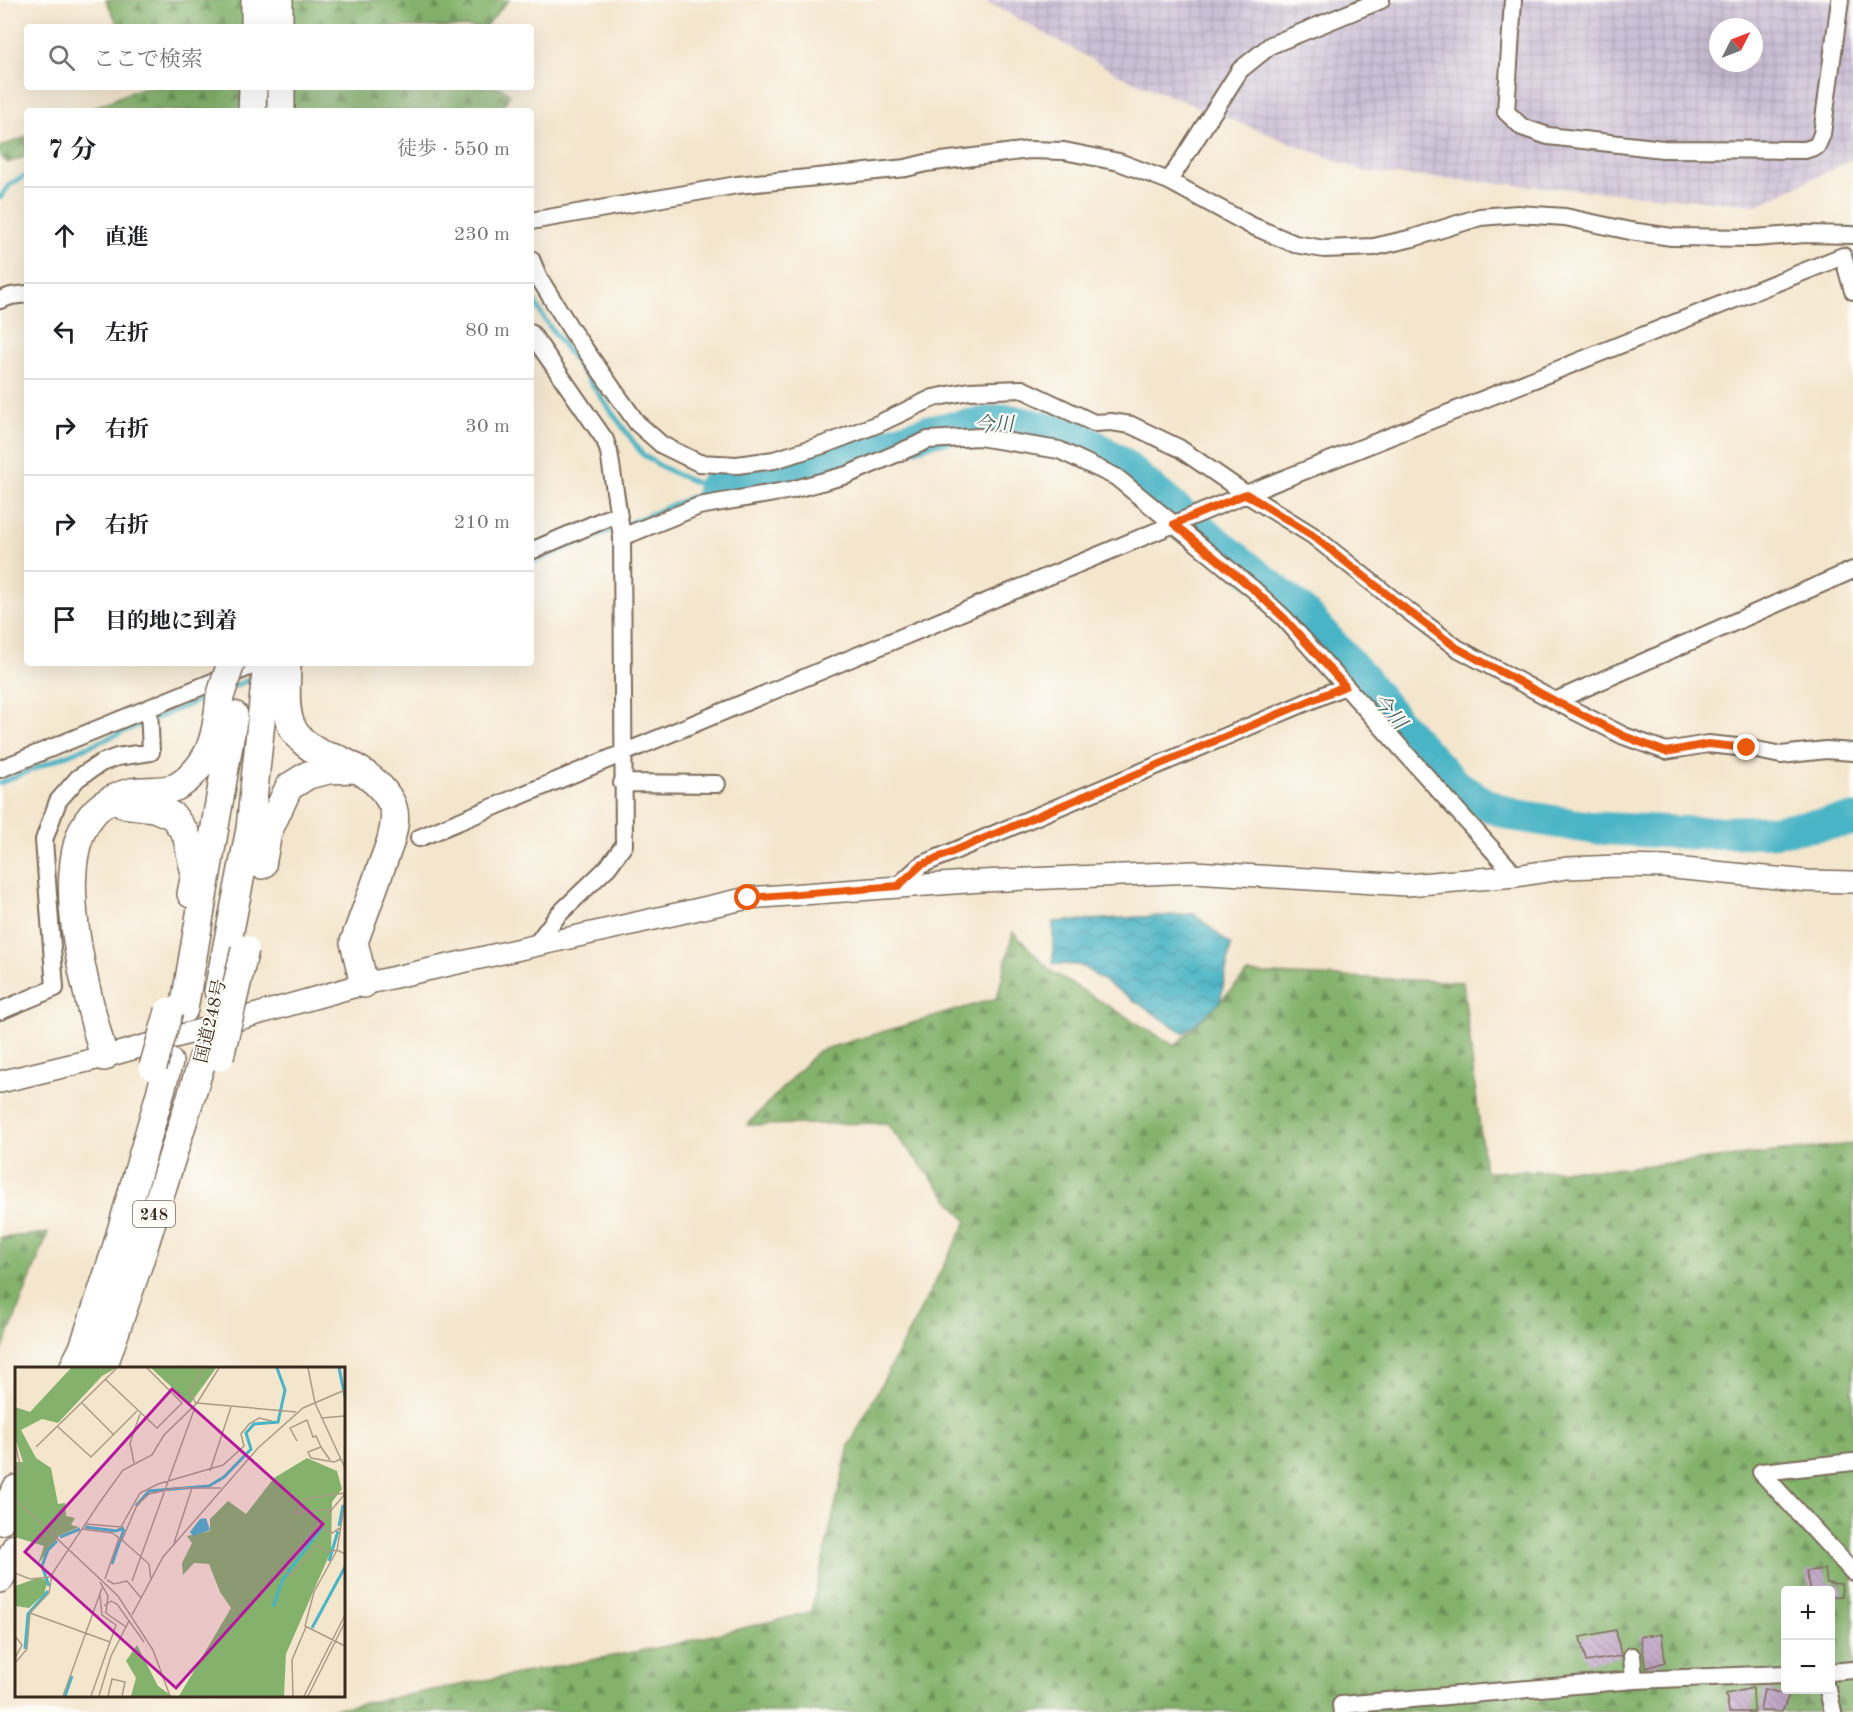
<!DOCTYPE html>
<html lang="ja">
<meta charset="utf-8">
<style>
:root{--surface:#fff;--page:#f6f6f6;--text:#202124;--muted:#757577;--line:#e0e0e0}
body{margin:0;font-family:"Old Standard TT","Noto Serif JP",serif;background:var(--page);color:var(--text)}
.controls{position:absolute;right:18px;bottom:18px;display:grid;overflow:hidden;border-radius:6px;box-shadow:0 6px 24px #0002}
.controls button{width:54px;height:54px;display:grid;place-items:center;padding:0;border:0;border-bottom:2px solid var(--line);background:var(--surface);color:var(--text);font:30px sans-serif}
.compass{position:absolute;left:1709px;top:18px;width:54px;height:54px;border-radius:50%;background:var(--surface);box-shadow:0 6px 24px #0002;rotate:48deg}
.stop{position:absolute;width:18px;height:18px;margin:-14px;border:4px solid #ea580c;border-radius:50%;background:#fff}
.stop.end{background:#ea580c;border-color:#fff;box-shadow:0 2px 6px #0008}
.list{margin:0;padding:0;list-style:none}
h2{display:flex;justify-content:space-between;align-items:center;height:78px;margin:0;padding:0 24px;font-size:26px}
h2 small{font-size:20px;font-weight:400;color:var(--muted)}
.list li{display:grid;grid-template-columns:39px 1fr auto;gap:18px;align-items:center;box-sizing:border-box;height:96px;padding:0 24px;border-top:2px solid var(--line)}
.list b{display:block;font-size:22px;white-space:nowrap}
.list em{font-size:20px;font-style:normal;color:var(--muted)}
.icon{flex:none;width:33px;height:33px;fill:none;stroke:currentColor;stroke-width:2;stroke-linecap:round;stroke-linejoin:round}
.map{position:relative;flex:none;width:1853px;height:1712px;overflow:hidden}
.search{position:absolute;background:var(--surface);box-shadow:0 6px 24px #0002;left:24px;top:24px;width:510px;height:66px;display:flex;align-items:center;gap:15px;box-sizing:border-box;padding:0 21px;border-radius:6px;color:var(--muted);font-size:22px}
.panel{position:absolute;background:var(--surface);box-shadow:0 6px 24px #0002;left:24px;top:108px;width:510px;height:558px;border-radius:6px}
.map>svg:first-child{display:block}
.industrial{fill:url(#industrial-grid);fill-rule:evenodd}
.forest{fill:url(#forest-firs);stroke:#606e45;stroke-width:1.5;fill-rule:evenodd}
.water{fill:url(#water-waves);stroke:#426f72;stroke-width:1.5}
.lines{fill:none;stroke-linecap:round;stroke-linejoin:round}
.stream{stroke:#48b4c5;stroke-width:5}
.river{stroke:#48b4c5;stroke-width:33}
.building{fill:url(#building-back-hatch)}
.minor-casing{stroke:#7c6c5b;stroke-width:20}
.tertiary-casing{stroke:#7c6c5b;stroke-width:24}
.trunk-casing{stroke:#7c6c5b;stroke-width:30}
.minor{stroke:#fff;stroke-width:16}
.tertiary{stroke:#fff;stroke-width:21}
.trunk{stroke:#fff;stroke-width:27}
.trunk-bridge-casing{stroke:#7c6c5b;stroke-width:30;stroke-linecap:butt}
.trunk-bridge{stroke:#fff;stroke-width:27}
.route{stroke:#ea580c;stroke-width:8}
.labels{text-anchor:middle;stroke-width:4.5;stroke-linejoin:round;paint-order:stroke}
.shield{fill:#fdfcf7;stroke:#75695f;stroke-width:1.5}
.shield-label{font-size:16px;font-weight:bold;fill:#3b2a1e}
.street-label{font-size:18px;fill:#3b2a1e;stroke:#fdfcf7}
.water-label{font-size:20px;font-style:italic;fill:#406161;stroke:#fdfcf7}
.inset-river{fill:none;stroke:#48b4c5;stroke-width:3}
.inset-road{fill:none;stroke:#aa9b87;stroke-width:1.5}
.view{fill:#b5179e;fill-opacity:0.15;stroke:#b5179e;stroke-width:3}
.inset-edge{fill:none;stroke:#3b2a1e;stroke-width:3}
</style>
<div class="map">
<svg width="1853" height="1712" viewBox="0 0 1853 1712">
<defs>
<pattern id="industrial-grid" width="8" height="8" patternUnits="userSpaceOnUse" patternTransform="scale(1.5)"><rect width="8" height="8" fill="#cbbfd5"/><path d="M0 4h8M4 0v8" fill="none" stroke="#afa4b6"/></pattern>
<pattern id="forest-firs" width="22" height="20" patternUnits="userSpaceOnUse" patternTransform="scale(1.5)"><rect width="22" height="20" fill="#84b26c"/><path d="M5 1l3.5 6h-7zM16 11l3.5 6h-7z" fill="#6d9158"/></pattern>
<pattern id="water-waves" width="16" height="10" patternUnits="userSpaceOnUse" patternTransform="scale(1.5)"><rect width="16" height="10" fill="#48b4c5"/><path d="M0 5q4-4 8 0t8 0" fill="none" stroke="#3d939f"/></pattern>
<pattern id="building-back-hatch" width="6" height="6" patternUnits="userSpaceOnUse" patternTransform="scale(1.5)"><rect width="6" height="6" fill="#bea0c5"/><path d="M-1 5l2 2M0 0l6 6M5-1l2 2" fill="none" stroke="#9c839f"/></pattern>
</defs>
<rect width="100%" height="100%" fill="#fdfcf7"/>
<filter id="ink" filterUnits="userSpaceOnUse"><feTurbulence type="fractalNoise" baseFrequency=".0167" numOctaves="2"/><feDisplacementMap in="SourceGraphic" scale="12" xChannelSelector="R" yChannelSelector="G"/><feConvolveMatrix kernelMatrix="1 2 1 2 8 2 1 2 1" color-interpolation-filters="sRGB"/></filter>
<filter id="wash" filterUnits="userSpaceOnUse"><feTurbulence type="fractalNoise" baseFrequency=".008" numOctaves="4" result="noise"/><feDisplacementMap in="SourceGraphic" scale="24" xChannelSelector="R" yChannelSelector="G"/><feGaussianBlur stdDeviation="1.35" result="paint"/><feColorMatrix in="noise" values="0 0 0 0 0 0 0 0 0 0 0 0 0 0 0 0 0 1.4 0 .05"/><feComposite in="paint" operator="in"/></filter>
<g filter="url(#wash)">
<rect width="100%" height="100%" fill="#f4e6cd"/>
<path class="industrial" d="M984 0H1853V159L1758 205 1366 172 1129 80ZM1718 27H1754V63H1718Z"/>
<path class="forest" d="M106 0H509L485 27H119Z
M143 87H500L510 94 501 111H86Z
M27 136V156L8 163 0 156V147Z
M1013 932 1052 972 1175 1046 1248 973 1463 982 1485 1172 1613 1169 1853 1144V1712H317L671 1645 811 1612 849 1446 967 1221 886 1123 747 1125 818 1051 997 998ZM1786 1590H1830V1690H1786Z
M48 1233 0 1356V1238Z"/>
<path class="water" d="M1194 914 1231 945 1220 1002 1184 1033 1080 965 1053 964V922Z"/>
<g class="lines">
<path class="stream" d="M0 198 10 184 27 175
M531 295 545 320 643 455C665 470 687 481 713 488
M531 564 713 488
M232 687 256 677
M0 783 212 695"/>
<path class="river" d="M713 488 765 483 929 431 1007 420 1077 435 1121 463 1157 494 1305 614 1363 679 1398 723 1453 783 1486 805 1514 815 1593 828 1692 833 1774 831 1853 820"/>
</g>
<g id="blocks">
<path class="building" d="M1825 1569 1827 1583 1841 1584 1842 1596 1830 1597V1590H1811L1806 1571Z
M1616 1630 1621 1656 1586 1662 1580 1637Z
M1662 1634 1665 1662 1646 1668 1640 1636Z
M1753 1688 1754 1712H1729L1726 1694Z
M1764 1689 1789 1695 1782 1712 1760 1711Z"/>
</g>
</g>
<g filter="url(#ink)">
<use href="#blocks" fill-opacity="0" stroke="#7c6c5b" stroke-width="1.5"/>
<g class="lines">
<defs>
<path id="minor" d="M1513 0 1506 112 1522 127 1548 136 1663 149 1805 150 1817 146 1822 134 1840 0
M1169 181 1240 70 1271 45 1381 0
M531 221 737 185 906 168 926 163 1029 150 1064 151 1119 162 1169 181 1250 225 1295 244 1324 249 1374 247 1413 238 1480 217 1518 214 1565 217 1630 231 1672 237 1754 238 1806 234 1853 235
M531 259 539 278 572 331 637 423 662 445 699 463 737 465 774 460 826 444 878 424 933 398 969 391 1022 389 1094 423 1111 422 1131 425 1179 448 1246 494 1312 535 1399 604 1457 648 1555 701 1624 736 1666 751 1708 744 1747 748 1781 755 1826 750 1853 752
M0 300 11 296 27 294
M531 333 605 440 609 452 622 537 624 845 608 867 558 915 534 947
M622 537 699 506 791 490 847 475 928 440 979 437 1059 450 1116 477 1253 589 1284 618 1516 876
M531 551 617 514
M1555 701 1853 570
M0 769 259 663
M622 783 717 784
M419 838 1246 494 1843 256 1853 291
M898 886 921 865 1345 686
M0 1011 55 988 44 840 58 801 78 778 101 763 117 757 151 752 149 708
M1761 1472 1853 1572
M1761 1472 1853 1462
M1632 1656 1634 1680
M1830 1672 1853 1670
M1828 1690 1833 1712
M1342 1712 1341 1705 1634 1680 1786 1674"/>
<path id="tertiary" d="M0 1082 104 1057 364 984 748 898 981 881 1194 872 1407 885 1516 876 1567 868 1618 866 1664 867 1808 881 1853 882"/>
<path id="trunk" d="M279 0V27
M255 27V0
M281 87V111
M252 111 253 87
M287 663C287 682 284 704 290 722 294 736 309 748 322 754 329 757 337 758 343 761 363 771 385 786 393 807 397 818 393 832 390 843L354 942 364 984
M123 804 154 808 173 816 186 834 195 874 191 894
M262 865 268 832 289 787 308 775 329 770 355 769
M218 991 250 829 267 663
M184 1009 234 715
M104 1057C88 1000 49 864 92 815 100 804 118 795 131 792 145 789 162 793 176 787 192 779 207 759 212 742 217 728 218 712 220 697
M73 1368 83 1348 115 1252 169 1062
M103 1368 139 1263 203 1058
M0 1521 16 1489
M0 1579 16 1547"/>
</defs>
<use href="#minor" class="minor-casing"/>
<use href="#tertiary" class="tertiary-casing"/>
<use href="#trunk" class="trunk-casing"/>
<use href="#minor" class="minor"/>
<use href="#tertiary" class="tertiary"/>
<use href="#trunk" class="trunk"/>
<defs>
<path id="trunk-bridge" d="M220 697 231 663
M220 1057 245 949
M153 1067 169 1011"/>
</defs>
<use href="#trunk-bridge" class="trunk-bridge-casing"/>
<use href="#trunk-bridge" class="trunk-bridge"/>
</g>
</g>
<g class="lines" filter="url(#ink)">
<path class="route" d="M748 898 898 886 921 865 1345 686 1284 618 1253 589 1174 524 1246 494 1312 535 1399 604 1457 648 1555 701 1624 736 1666 752 1708 744 1747 748"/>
</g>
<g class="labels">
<rect class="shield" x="133" y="1201" width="42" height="26" rx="4.5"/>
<g class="shield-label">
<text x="154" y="1220">248</text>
</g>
<g class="street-label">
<text transform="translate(210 1021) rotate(-77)" y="6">国道248号</text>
</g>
<g class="water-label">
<text transform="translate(994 424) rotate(-1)" y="7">今川</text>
<text transform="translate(1390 711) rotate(49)" y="7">今川</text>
</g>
</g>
<g transform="translate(15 1367)">
<rect width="330" height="330" fill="#f4e6cd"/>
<path d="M56 1H101L87 9 43 56 27 52 6 63 21 91 36 101 43 137 50 136 51 149 60 151 56 158 64 160 45 168 23 197 29 179 0 170V95H8L0 71V40L15 45ZM136 1H201L175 37ZM292 91 322 104 327 122 317 135 316 184 271 287 269 329H164L216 241 205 225 194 197 179 196 168 208 167 196 177 176 172 169 195 164V152L213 134 231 147 259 111ZM23 211 33 213 29 227 14 241 0 239V219ZM122 278 143 319 157 329H116L121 311 111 294Z" fill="#84b26c"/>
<path d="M191 151 195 163 178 169 175 165 185 152Z" fill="#48b4c5"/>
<path class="inset-river" d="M324 1 330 30M121 139 134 124 194 119 209 110 236 82 231 66 239 57 263 55 270 23 262 1M324 159 328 138M70 160 101 164 109 161M45 170 65 162M314 194 323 164M97 197 109 162M34 219 27 199 33 183 42 174M258 240 268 212 307 160M297 261 330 200M10 282 13 247 33 224M50 329 57 309"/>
<path class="inset-road" d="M293 1 300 36 330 101M90 12 142 61 167 36 132 1M66 35 99 68M182 36 281 45M181 37 175 24 189 1M306 51 330 49M42 59 76 90 122 44M282 74 275 61 292 53 298 70 301 69 306 80M0 76 5 97 0 110M21 80 102 1M315 93 306 80 293 85 296 91 319 95 326 92M119 96 115 76 125 47M195 104 216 40M0 132 103 229 138 283 155 329M330 134 322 183 299 225 290 259 330 279M280 146 317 142M279 147 290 132 330 126M71 157 106 160 125 126 143 117 208 98 229 79 226 67 234 57 244 51 257 54M302 157 317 166 325 161M67 162 97 166 107 173 134 197 136 213M107 173 122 138 134 127 161 121H206M159 176 177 121M0 206 15 212 35 210M276 209 266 202 330 127M276 209 302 178 312 185 322 183 330 187M90 212 104 171M92 213 99 217 112 214 126 231M117 214 179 43 183 45M85 215 93 229 91 246 111 260M89 239 96 234 102 237 129 275M15 246 95 275M117 248 148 190 243 81 288 41 330 23M0 269 7 278 0 291M0 296 12 282 15 246 34 226 37 207 85 135 108 103 137 88 149 68 182 36 204 1M48 329 87 221M76 329 101 258 87 248 85 228M84 329 96 289 114 254M93 329 97 312 110 315 107 329M278 329 277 293 291 260M289 329 330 248M293 329 330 255"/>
<path class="view" d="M157 22 308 157 161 321 10 185Z"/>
<rect width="330" height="330" class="inset-edge"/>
</g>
</svg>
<div class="controls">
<button>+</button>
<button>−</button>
</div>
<svg class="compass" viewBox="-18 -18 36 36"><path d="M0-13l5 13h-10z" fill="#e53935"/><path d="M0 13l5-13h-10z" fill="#757577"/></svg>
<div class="stop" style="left:748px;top:898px"></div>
<div class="stop end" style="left:1747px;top:748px"></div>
<div class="search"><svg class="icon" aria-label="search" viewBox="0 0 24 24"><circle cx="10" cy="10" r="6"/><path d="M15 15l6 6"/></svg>ここで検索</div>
<section class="panel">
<h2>7 分<small>徒歩 · 550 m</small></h2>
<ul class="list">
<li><svg class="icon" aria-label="ahead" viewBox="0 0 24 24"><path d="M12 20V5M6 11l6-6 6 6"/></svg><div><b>直進</b></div><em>230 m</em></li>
<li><svg class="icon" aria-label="left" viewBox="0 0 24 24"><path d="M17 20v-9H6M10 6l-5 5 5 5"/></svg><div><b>左折</b></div><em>80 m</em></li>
<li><svg class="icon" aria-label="right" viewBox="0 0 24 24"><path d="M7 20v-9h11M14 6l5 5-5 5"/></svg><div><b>右折</b></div><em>30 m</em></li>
<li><svg class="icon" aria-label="right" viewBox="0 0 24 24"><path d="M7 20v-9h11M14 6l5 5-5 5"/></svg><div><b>右折</b></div><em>210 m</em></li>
<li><svg class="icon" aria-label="arrive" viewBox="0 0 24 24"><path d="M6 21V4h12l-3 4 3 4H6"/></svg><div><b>目的地に到着</b></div></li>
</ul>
</section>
</div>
